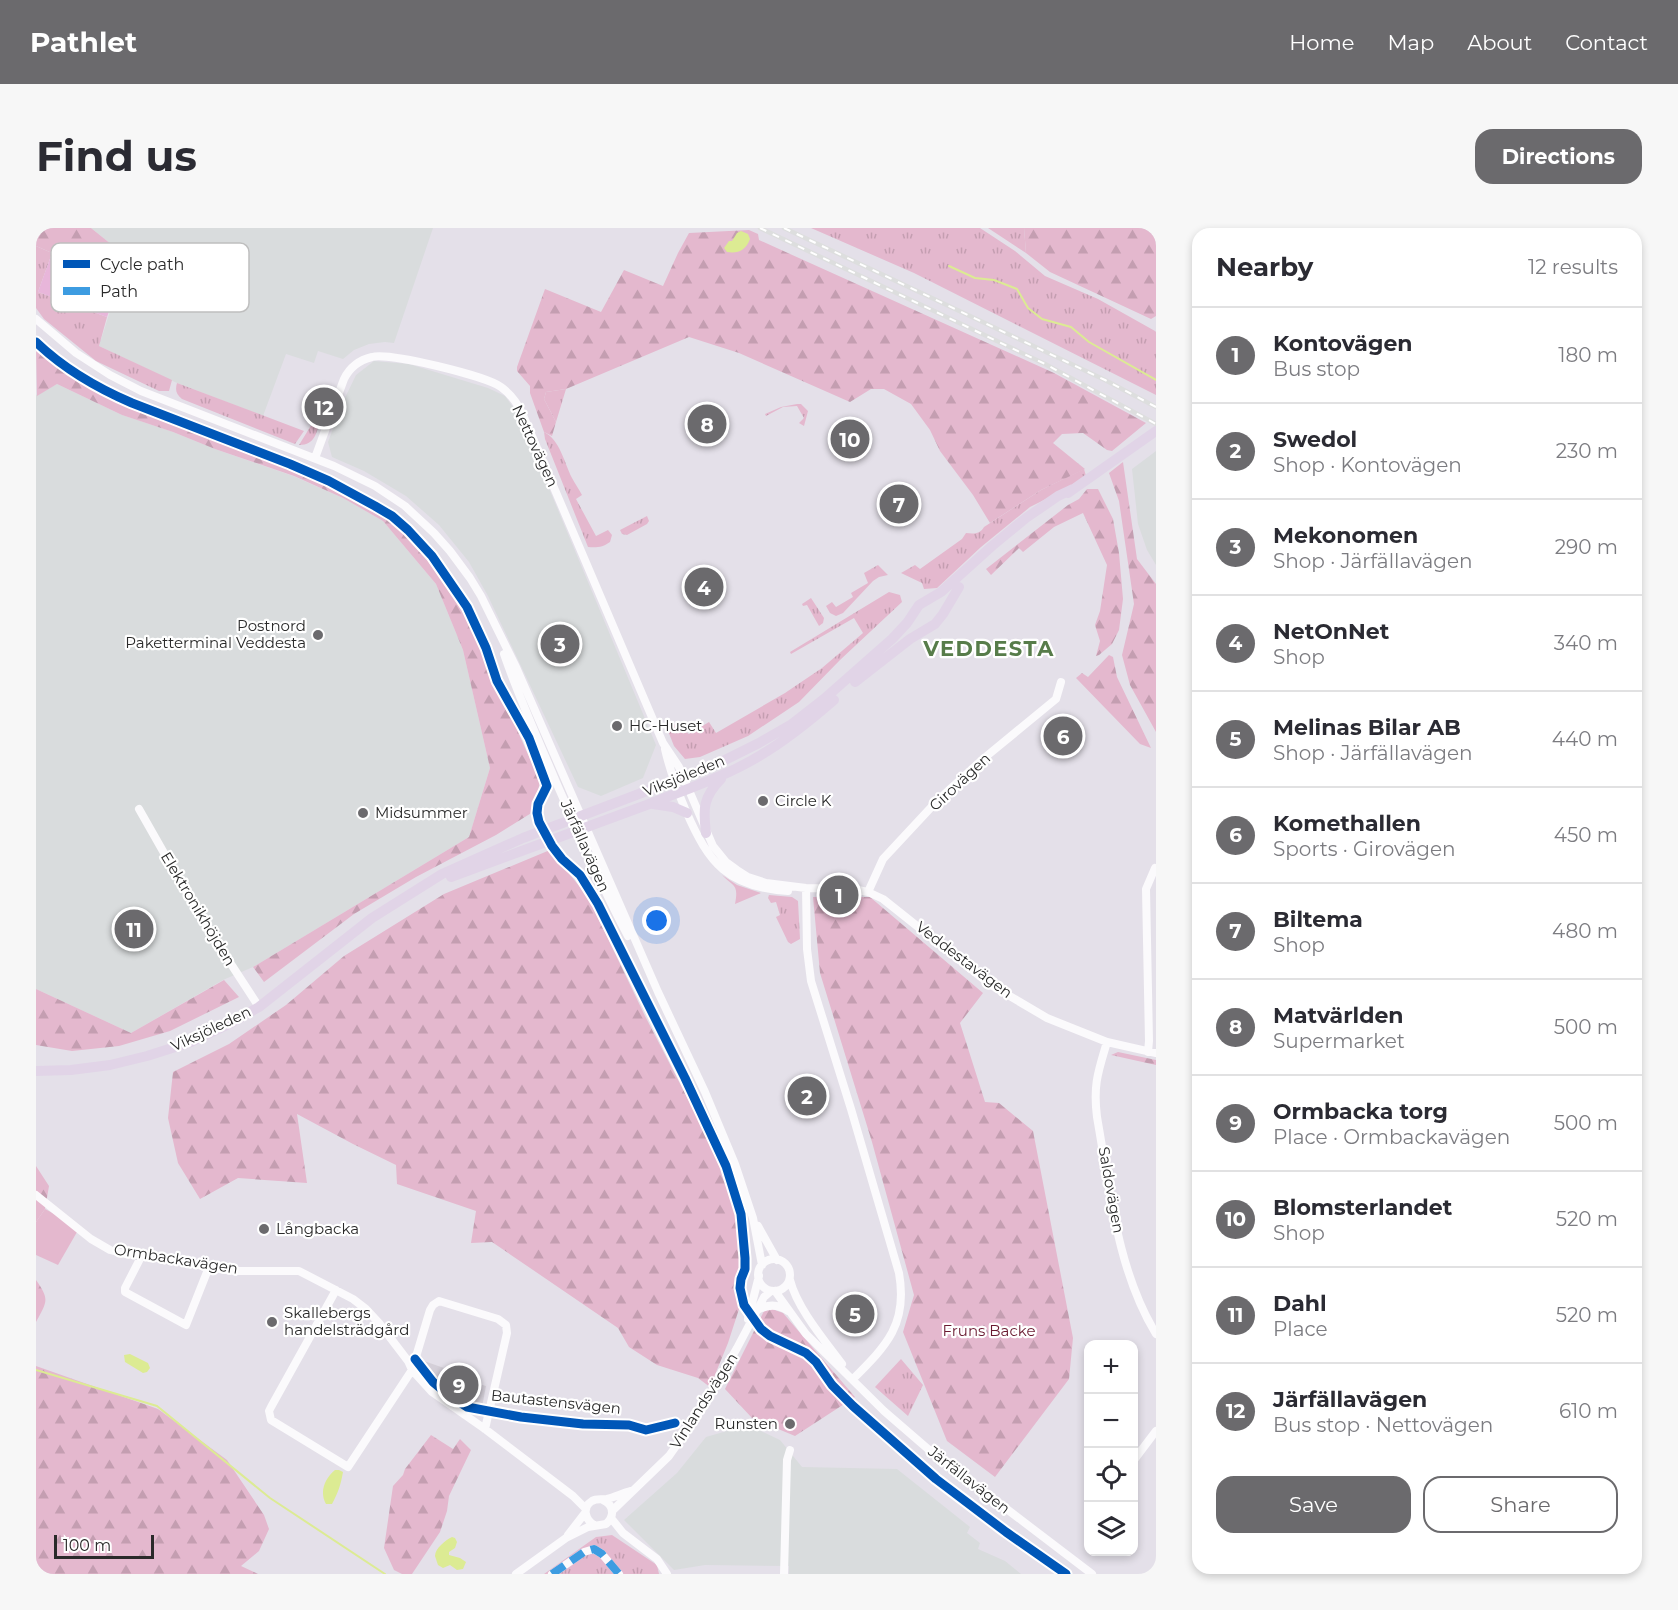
<!DOCTYPE html>
<meta charset="utf-8">
<style>
:root{--surface:#fff;--page:#f7f7f7;--text:#2b2b33;--muted:#7c7c81;--line:#e1e1e2;--accent:#6b6a6d}
body{margin:0;font-family:Montserrat,sans-serif;background:var(--page);color:var(--text)}
.controls{position:absolute;right:18px;bottom:18px;display:grid;overflow:hidden;border-radius:12px;box-shadow:0 3px 9px #0003}
.controls button{width:54px;height:54px;display:grid;place-items:center;padding:0;border:0;border-bottom:2px solid var(--line);background:var(--surface);color:var(--text);font:30px sans-serif}
.scale{position:absolute;left:18px;bottom:15px;width:100px;box-sizing:border-box;padding-left:6px;border:3px solid #2a2a2a;border-top:0;font-size:16px;line-height:21px;white-space:nowrap;color:#2a2a2a;-webkit-text-stroke:4px #fff;paint-order:stroke}
.you{position:absolute;left:621px;top:693px;width:21px;height:21px;margin:-15px;border:4px solid #fff;border-radius:50%;background:#1a73e8;box-shadow:0 0 0 9px #1a73e833}
.badge{display:grid;place-items:center;width:39px;height:39px;border-radius:50%;background:var(--accent);color:#fff;font-size:20px;font-weight:700}
.pin{position:absolute;translate:-50% -50%;border:3px solid #fff;box-shadow:0 2px 6px #0006}
.list{margin:0;padding:0;list-style:none}
h2{display:flex;justify-content:space-between;align-items:center;height:78px;margin:0;padding:0 24px;font-size:26px}
h2 small{font-size:20px;font-weight:400;color:var(--muted)}
.list li{display:grid;grid-template-columns:39px 1fr auto;gap:18px;align-items:center;box-sizing:border-box;height:96px;padding:0 24px;border-top:2px solid var(--line)}
.list b{display:block;font-size:22px;white-space:nowrap}
.list p{margin:0;font-size:20px;white-space:nowrap;color:var(--muted)}
.list em{font-size:20px;font-style:normal;color:var(--muted)}
.actions{display:flex;gap:12px;padding:18px 24px}
.actions a{flex:1;padding:14px 0;border:2px solid var(--accent);border-radius:18px;text-align:center;font-size:21px;color:var(--accent)}
.actions .main{background:var(--accent);color:#fff}
.icon{flex:none;width:33px;height:33px;fill:none;stroke:currentColor;stroke-width:2;stroke-linecap:round;stroke-linejoin:round}
.map{position:relative;flex:none;width:1120px;height:1346px;overflow:hidden;border-radius:18px}
header{display:flex;align-items:center;gap:36px;box-sizing:border-box;height:84px;padding:0 30px;background:var(--accent);color:#fff}
header strong{font-size:28px}
nav{display:flex;gap:33px;margin-inline-start:auto;font-size:21px}
.intro{display:flex;align-items:center;justify-content:space-between;box-sizing:border-box;height:144px;padding:0 36px}
h1{margin:0;font-size:42px}
.button{padding:15px 27px;border-radius:18px;background:var(--accent);color:#fff;font-size:21px;font-weight:700}
main{display:flex;gap:36px;padding:0 36px}
aside{flex:1;background:var(--surface);border-radius:18px;box-shadow:0 3px 9px #0003}
.map>svg:first-child{display:block}
.industrial{fill:#d9dcdd}
.grass{fill:url(#grass-tufts)}
.forest{fill:url(#forest-firs)}
.garden{fill:#e4b8ce}
.pitch{fill:#e8b6da}
.plaza{fill:#d4cfd8}
.water{fill:#dceb93}
.lines{fill:none;stroke-linecap:round;stroke-linejoin:round}
.stream{stroke:#dceb93;stroke-width:2}
.minor{stroke:#fbfafc;stroke-width:8}
.major{stroke:#e1d4e7;stroke-width:10}
.rail-casing{stroke:#dddede;stroke-width:4.5}
.rail{stroke:#fff;stroke-width:2;stroke-dasharray:7;stroke-linecap:butt}
.quiet{stroke:#3d9ce1;stroke-width:8;stroke-dasharray:15 8;stroke-linecap:butt}
.cycleway-casing{stroke:#fff;stroke-width:13}
.cycleway{stroke:#0057b8;stroke-width:9}
.poi-dot{fill:#6b6a6d;stroke:#fff;stroke-width:2}
.labels{text-anchor:middle;stroke-width:4.5;stroke-linejoin:round;paint-order:stroke}
.street-label{font-size:15px;fill:#2a2a2a;stroke:#fff}
.poi-label{font-size:15px;fill:#2a2a2a;stroke:#fff;text-anchor:start}
.park-label{font-size:15px;fill:#691930;stroke:#fff}
.district-label{font-size:21px;font-weight:bold;letter-spacing:1.5px;fill:#577c4a;stroke:#fff}
.key{fill:#fff;stroke:#bfbfbf;stroke-width:1.5}
.key-label{font-size:16px;fill:#2a2a2a}
</style>
<header>
<strong>Pathlet</strong>
<nav><a>Home</a><a>Map</a><a>About</a><a>Contact</a></nav>
</header>
<div class="intro"><h1>Find us</h1><a class="button">Directions</a></div>
<main>
<div class="map">
<svg width="1120" height="1346" viewBox="0 0 1120 1346">
<defs>
<pattern id="grass-tufts" width="24" height="20" patternUnits="userSpaceOnUse" patternTransform="scale(1.5)"><rect width="24" height="20" fill="#e4b8ce"/><path d="M3 7l-1-3M5 7V3M7 7l1-3M15 17l-1-3M17 17v-4M19 17l1-3" fill="none" stroke="#c49eb1"/></pattern>
<pattern id="forest-firs" width="22" height="20" patternUnits="userSpaceOnUse" patternTransform="scale(1.5)"><rect width="22" height="20" fill="#e4b8ce"/><path d="M5 1l3.5 6h-7zM16 11l3.5 6h-7z" fill="#c49eb1"/></pattern>
</defs>
<rect width="100%" height="100%" fill="#e4e0e9"/>
<path class="industrial" d="M55 0H397L358 115 349 114 333 116 318 122 307 131 282 123 278 135 250 126 227 188 141 155 63 118 91 29Z
M338 133 373 136 452 160 469 168 482 186 620 517 607 550 565 568 542 559 452 368 433 334 403 297 370 268 328 243 296 229 292 214 307 174 320 147Z
M21 156 86 187 137 204 179 221 257 248 307 270 347 293 400 356 427 422 454 540 433 609 217 739 187 752 95 805 0 761V167Z
M1120 223V337L1111 322 1102 296 1096 241Z
M712 1197 744 1212 766 1239 861 1241 934 1299 931 1305 944 1315 942 1321 969 1333 985 1346H753V1338L669 1337 638 1342 588 1292 641 1245 670 1209Z"/>
<path class="grass" d="M775 0H944L979 23 1009 48 1062 71 1119 103 1120 104V167L878 45Z
M952 0H988L990 25Z
M0 18 16 25 2 64 71 89 63 118 136 152 133 163H123L60 133 8 91 0 80Z
M141 155 268 203 259 216 146 171C140 166 139 162 141 155Z
M530 161 520 194 508 171 510 164Z
M761 176H765L772 183 768 198 763 195 768 190 761 178 747 179 730 188 729 186 745 179Z
M281 190 285 191C280 204 280 217 263 217L279 191Z
M508 204C524 212 528 234 536 250 539 256 543 261 546 267L540 271 560 308 572 302 576 307 574 314C567 319 561 320 552 319L509 211Z
M1048 241 1050 248 1026 263 994 279 945 319 901 360 888 361 886 355 865 345 879 337 884 341 926 311 930 305C938 306 944 306 948 299L1005 262Z
M611 288 613 293 611 296 591 307 586 306 584 302Z
M842 337 852 347 843 349 837 353 807 385 800 388 794 385 790 378 796 374 800 379 817 369 815 365 832 355 828 345Z
M853 364 864 367 866 374 804 432 763 474 712 508 664 529 649 531 638 518 630 498 635 494 653 506 673 494 680 505 749 465 786 440 827 405 818 390 755 426 754 424Z
M775 370 788 390 787 395 783 398 771 377 767 378 766 376Z
M686 647 701 657 725 665 699 676C703 655 697 659 686 647Z
M733 667 756 669 762 673 764 711 755 716 752 714 740 689 744 687 740 674 735 675 732 670Z
M865 1131 887 1157 872 1188 839 1159Z
M576 1307 621 1337 623 1346H508L560 1309Z"/>
<path class="forest" d="M0 0H55L91 29 85 49 16 25 0 18Z
M988 0H1120V88L1115 91 1014 44 990 25Z
M713 2 722 6 723 12 1018 145 1110 195 1076 223 1071 222 1047 205 1026 206 1017 215 1049 241 1005 262 954 295 937 267 904 223 894 202 875 176 848 161H835L814 174 703 125 653 109 530 161 510 164 508 171 520 194 516 208 508 204 494 165V158L481 143V139L509 61 565 84 588 42 627 58 642 25 653 5Z
M0 118 68 165 140 198 259 242 310 266 359 292 389 320 414 356 462 458 504 554 497 584 460 607 380 649 318 686 228 754 217 739 433 609 454 540 427 422 400 356 347 293 307 270 258 248 179 221 137 204 86 187 21 156 1 168Z
M1087 234 1101 331 1120 356V504L1094 457 1086 427 1098 376 1083 273 1073 245Z
M1051 261H1062L1077 291 1083 325 1087 371 1083 402 1076 416 1063 427 1060 428 1064 413 1059 397 1064 383 1071 337 1047 285 1018 299 987 324 983 320 955 347 950 341 1032 277 1043 271Z
M1073 427 1077 429 1081 449 1115 520 1104 516 1040 450 1046 445 1052 449Z
M514 622 552 669 609 788 683 931 699 980 706 1031 700 1057 704 1078 692 1115 674 1159 662 1150 621 1137 593 1119 582 1100 456 1014 435 1015 440 983 361 956 360 937 317 916 261 886 271 955 202 950 164 971 142 935 132 890 137 844 193 816 250 777 308 728 408 666Z
M777 669H834L947 765 924 795 949 874 963 875 997 903 1037 1110 1033 1151 959 1249 911 1213 867 1104 878 1067 836 914 784 745Z
M188 752 203 769 134 803 83 818 36 823 0 817V761L95 805Z
M1082 824 1120 832V837L1075 827Z
M0 938 13 958 9 981 0 994Z
M0 1052C14 1072 11 1073 0 1094Z
M736 1081 747 1085 819 1169 759 1208 716 1190 689 1161 728 1083Z
M0 1138 122 1181 191 1232 228 1287 233 1301 223 1323 205 1338 222 1346H0Z
M395 1207 417 1221 424 1211 435 1222 413 1268 411 1283 404 1304 376 1346H366L358 1342 348 1320 357 1258 367 1247 369 1241Z"/>
<path class="garden" d="M9 981 26 990 41 1004 22 1037 0 1027V994Z"/>
<path class="pitch" d="M16 25 85 49 71 89 2 64Z"/>
<path class="plaza" d="M385 1132 408 1140 407 1145 450 1158 446 1179 428 1176 401 1155 384 1134Z"/>
<path class="water" d="M705 3 712 6 714 11C710 22 702 26 691 24L688 20 693 13H696L701 5Z
M94 1126 112 1135 114 1140 111 1144 107 1145 89 1134 88 1127Z
M299 1242H303L307 1244C305 1256 302 1265 296 1276H290C283 1264 289 1250 299 1242Z
M416 1309 419 1310 421 1314 419 1320 413 1324V1327L424 1330 430 1334 427 1341 421 1342 414 1337 407 1340 402 1337C402 1337 399 1328 399 1328 399 1320 410 1312 416 1309Z"/>
<g class="lines">
<path class="stream" d="M913 38 939 50 958 52 981 61 992 80 1006 91 1035 99 1053 114 1120 152
M0 1142 121 1178 234 1270 349 1346"/>
<path class="minor" d="M0 91 40 125 74 147 105 163 298 238 339 258 369 278 398 305 414 323 434 350 445 368 480 439 622 764 669 864 699 936 717 990 726 1037
M279 230 308 151C314 139 323 132 336 129 353 124 450 148 465 159 475 166 482 176 487 187L627 515 643 539 677 618 690 634 701 642 712 649 730 655 770 660 817 661 832 664 847 671 955 757 1011 790 1071 814 1120 825
M468 426C483 470 502 511 520 554 543 606 565 658 592 708
M629 521C634 543 641 562 650 583 673 636 692 659 752 663
M103 581 165 690 223 779
M770 660 771 721 775 753 815 881 863 1045C872 1096 851 1117 817 1151
M832 664 847 631 901 573 947 531 1020 471 1025 454
M1071 814C1062 844 1057 857 1061 889 1074 962 1081 1042 1120 1106
M1112 824 1113 813 1110 661 1119 640
M0 967 55 1011 74 1022 89 1026 132 1030 176 1040 198 1043H263L317 1071 330 1081 343 1095 372 1133 376 1142 396 1164 449 1201 537 1268 550 1281
M722 998 741 1032
M106 1027 89 1060V1064L150 1097 173 1039
M722 1047a16 16 0 1 1 32 0a16 16 0 1 1-32 0Z
M754 1052C761 1080 789 1113 806 1136
M300 1062 235 1179 233 1183 235 1192 312 1239 376 1142 394 1082 397 1077 403 1073 462 1091 470 1097 471 1105 449 1201
M739 1063 770 1106 848 1183 892 1221 1056 1346
M720 1083C731 1076 742 1076 752 1083
M712 1091 723 1048
M1098 1232 1120 1203
M576 1283 633 1228 666 1181 701 1120 728 1069 735 1063
M575 1290 587 1305 621 1331 631 1346
M558 1297C550 1292 545 1280 556 1273 561 1270 566 1272 571 1271 579 1269 587 1265 595 1263
M532 1307 549 1285
M480 1346 530 1310 552 1299 570 1296C579 1288 578 1277 567 1272
M516 1346 548 1324 558 1321 566 1326 583 1346
M748 1346 751 1232 754 1222"/>
<path class="major" d="M1032 265 1120 203
M819 454 874 411 899 396 907 386 923 359
M617 576 637 579 651 585
M670 605C667 581 667 569 685 551
M415 649C482 624 549 600 616 575 653 560 691 548 725 527 752 511 775 492 798 472
M0 843 35 842 74 837 111 828 155 814 195 795 223 779 336 690 406 646 487 610 679 537 723 515 756 496 788 471 856 411 871 395 883 377 905 364 956 318 990 290 1022 268 1037 261"/>
<defs>
<path id="rail" d="M724 0 1009 136 1120 196
M748 0 1069 152 1120 179"/>
</defs>
<use href="#rail" class="rail-casing"/>
<use href="#rail" class="rail"/>
<path class="quiet" d="M516 1346 548 1324 558 1321 566 1326 583 1346"/>
<defs>
<path id="cycleway" d="M0 114C27 140 61 160 96 175L254 236 293 253 339 278 356 288 372 302 396 328 431 379 450 420 461 453 493 510 511 558 502 576 501 585 503 594 516 618 526 631 544 647 562 676 649 850 690 938 705 986 709 1030V1041L705 1051 704 1060 708 1077 725 1101 734 1108 770 1125 780 1134 796 1157 817 1178 900 1251 970 1304 1030 1346
M379 1131 397 1154 414 1168 431 1179 485 1189 547 1196 593 1197 610 1202 639 1195"/>
</defs>
<use href="#cycleway" class="cycleway-casing"/>
<use href="#cycleway" class="cycleway"/>
</g>
<g class="poi-dot">
<circle cx="282" cy="407" r="6"/>
<circle cx="581" cy="498" r="6"/>
<circle cx="727" cy="573" r="6"/>
<circle cx="327" cy="585" r="6"/>
<circle cx="228" cy="1001" r="6"/>
<circle cx="236" cy="1094" r="6"/>
<circle cx="754" cy="1196" r="6"/>
</g>
<g class="labels">
<g class="street-label">
<text transform="translate(499 218) rotate(65)" y="5">Nettovägen</text>
<text transform="translate(648 548) rotate(-22)" y="5">Viksjöleden</text>
<text transform="translate(924 554) rotate(-43)" y="5">Girovägen</text>
<text transform="translate(549 618) rotate(66)" y="5">Järfällavägen</text>
<text transform="translate(162 681) rotate(59)" y="5">Elektronikhöjden</text>
<text transform="translate(928 732) rotate(37)" y="5">Veddestavägen</text>
<text transform="translate(175 801) rotate(-25)" y="5">Viksjöleden</text>
<text transform="translate(1075 962) rotate(80)" y="5">Saldovägen</text>
<text transform="translate(140 1031) rotate(9)" y="5">Ormbackavägen</text>
<text transform="translate(668 1173) rotate(-57)" y="5">Vinlandsvägen</text>
<text transform="translate(520 1174) rotate(6)" y="5">Bautastensvägen</text>
<text transform="translate(933 1252) rotate(38)" y="5">Järfällavägen</text>
</g>
<g class="poi-label">
<text x="270" y="403" text-anchor="end">Postnord<tspan x="270" dy="17">Paketterminal Veddesta</tspan></text>
<text x="593" y="503">HC-Huset</text>
<text x="739" y="578">Circle K</text>
<text x="339" y="590">Midsummer</text>
<text x="240" y="1006">Långbacka</text>
<text x="248" y="1090">Skallebergs<tspan x="248" dy="17">handelsträdgård</tspan></text>
<text x="742" y="1201" text-anchor="end">Runsten</text>
</g>
<g class="park-label">
<text x="953" y="1108">Fruns Backe</text>
</g>
<g class="district-label">
<text x="953" y="428">VEDDESTA</text>
</g>
</g>
<rect x="15" y="15" width="198" height="69" rx="9" class="key"/>
<rect x="27" y="32" width="27" height="8" fill="#0057b8"/>
<rect x="27" y="59" width="27" height="8" fill="#3d9ce1"/>
<g class="key-label">
<text x="64" y="42">Cycle path</text>
<text x="64" y="69">Path</text>
</g>
</svg>
<div class="controls">
<button>+</button>
<button>−</button>
<button><svg class="icon" aria-label="locate" viewBox="0 0 24 24"><circle cx="12" cy="12" r="6"/><path d="M12 2v4M12 18v4M2 12h4M18 12h4"/></svg></button>
<button><svg class="icon" aria-label="layers" viewBox="0 0 24 24"><path d="M12 4l9 5-9 5-9-5zM3 14l9 5 9-5"/></svg></button>
</div>
<div class="scale">100 m</div>
<div class="you"></div>
<div class="pin badge" style="left:803px;top:667px">1</div>
<div class="pin badge" style="left:771px;top:868px">2</div>
<div class="pin badge" style="left:524px;top:416px">3</div>
<div class="pin badge" style="left:668px;top:359px">4</div>
<div class="pin badge" style="left:819px;top:1086px">5</div>
<div class="pin badge" style="left:1027px;top:508px">6</div>
<div class="pin badge" style="left:863px;top:276px">7</div>
<div class="pin badge" style="left:671px;top:196px">8</div>
<div class="pin badge" style="left:423px;top:1157px">9</div>
<div class="pin badge" style="left:814px;top:211px">10</div>
<div class="pin badge" style="left:98px;top:701px">11</div>
<div class="pin badge" style="left:288px;top:179px">12</div>
</div>
<aside>
<h2>Nearby<small>12 results</small></h2>
<ul class="list">
<li><span class="badge">1</span><div><b>Kontovägen</b><p>Bus stop</p></div><em>180 m</em></li>
<li><span class="badge">2</span><div><b>Swedol</b><p>Shop · Kontovägen</p></div><em>230 m</em></li>
<li><span class="badge">3</span><div><b>Mekonomen</b><p>Shop · Järfällavägen</p></div><em>290 m</em></li>
<li><span class="badge">4</span><div><b>NetOnNet</b><p>Shop</p></div><em>340 m</em></li>
<li><span class="badge">5</span><div><b>Melinas Bilar AB</b><p>Shop · Järfällavägen</p></div><em>440 m</em></li>
<li><span class="badge">6</span><div><b>Komethallen</b><p>Sports · Girovägen</p></div><em>450 m</em></li>
<li><span class="badge">7</span><div><b>Biltema</b><p>Shop</p></div><em>480 m</em></li>
<li><span class="badge">8</span><div><b>Matvärlden</b><p>Supermarket</p></div><em>500 m</em></li>
<li><span class="badge">9</span><div><b>Ormbacka torg</b><p>Place · Ormbackavägen</p></div><em>500 m</em></li>
<li><span class="badge">10</span><div><b>Blomsterlandet</b><p>Shop</p></div><em>520 m</em></li>
<li><span class="badge">11</span><div><b>Dahl</b><p>Place</p></div><em>520 m</em></li>
<li><span class="badge">12</span><div><b>Järfällavägen</b><p>Bus stop · Nettovägen</p></div><em>610 m</em></li>
</ul>
<div class="actions"><a class="main">Save</a><a>Share</a></div>
</aside>
</main>
